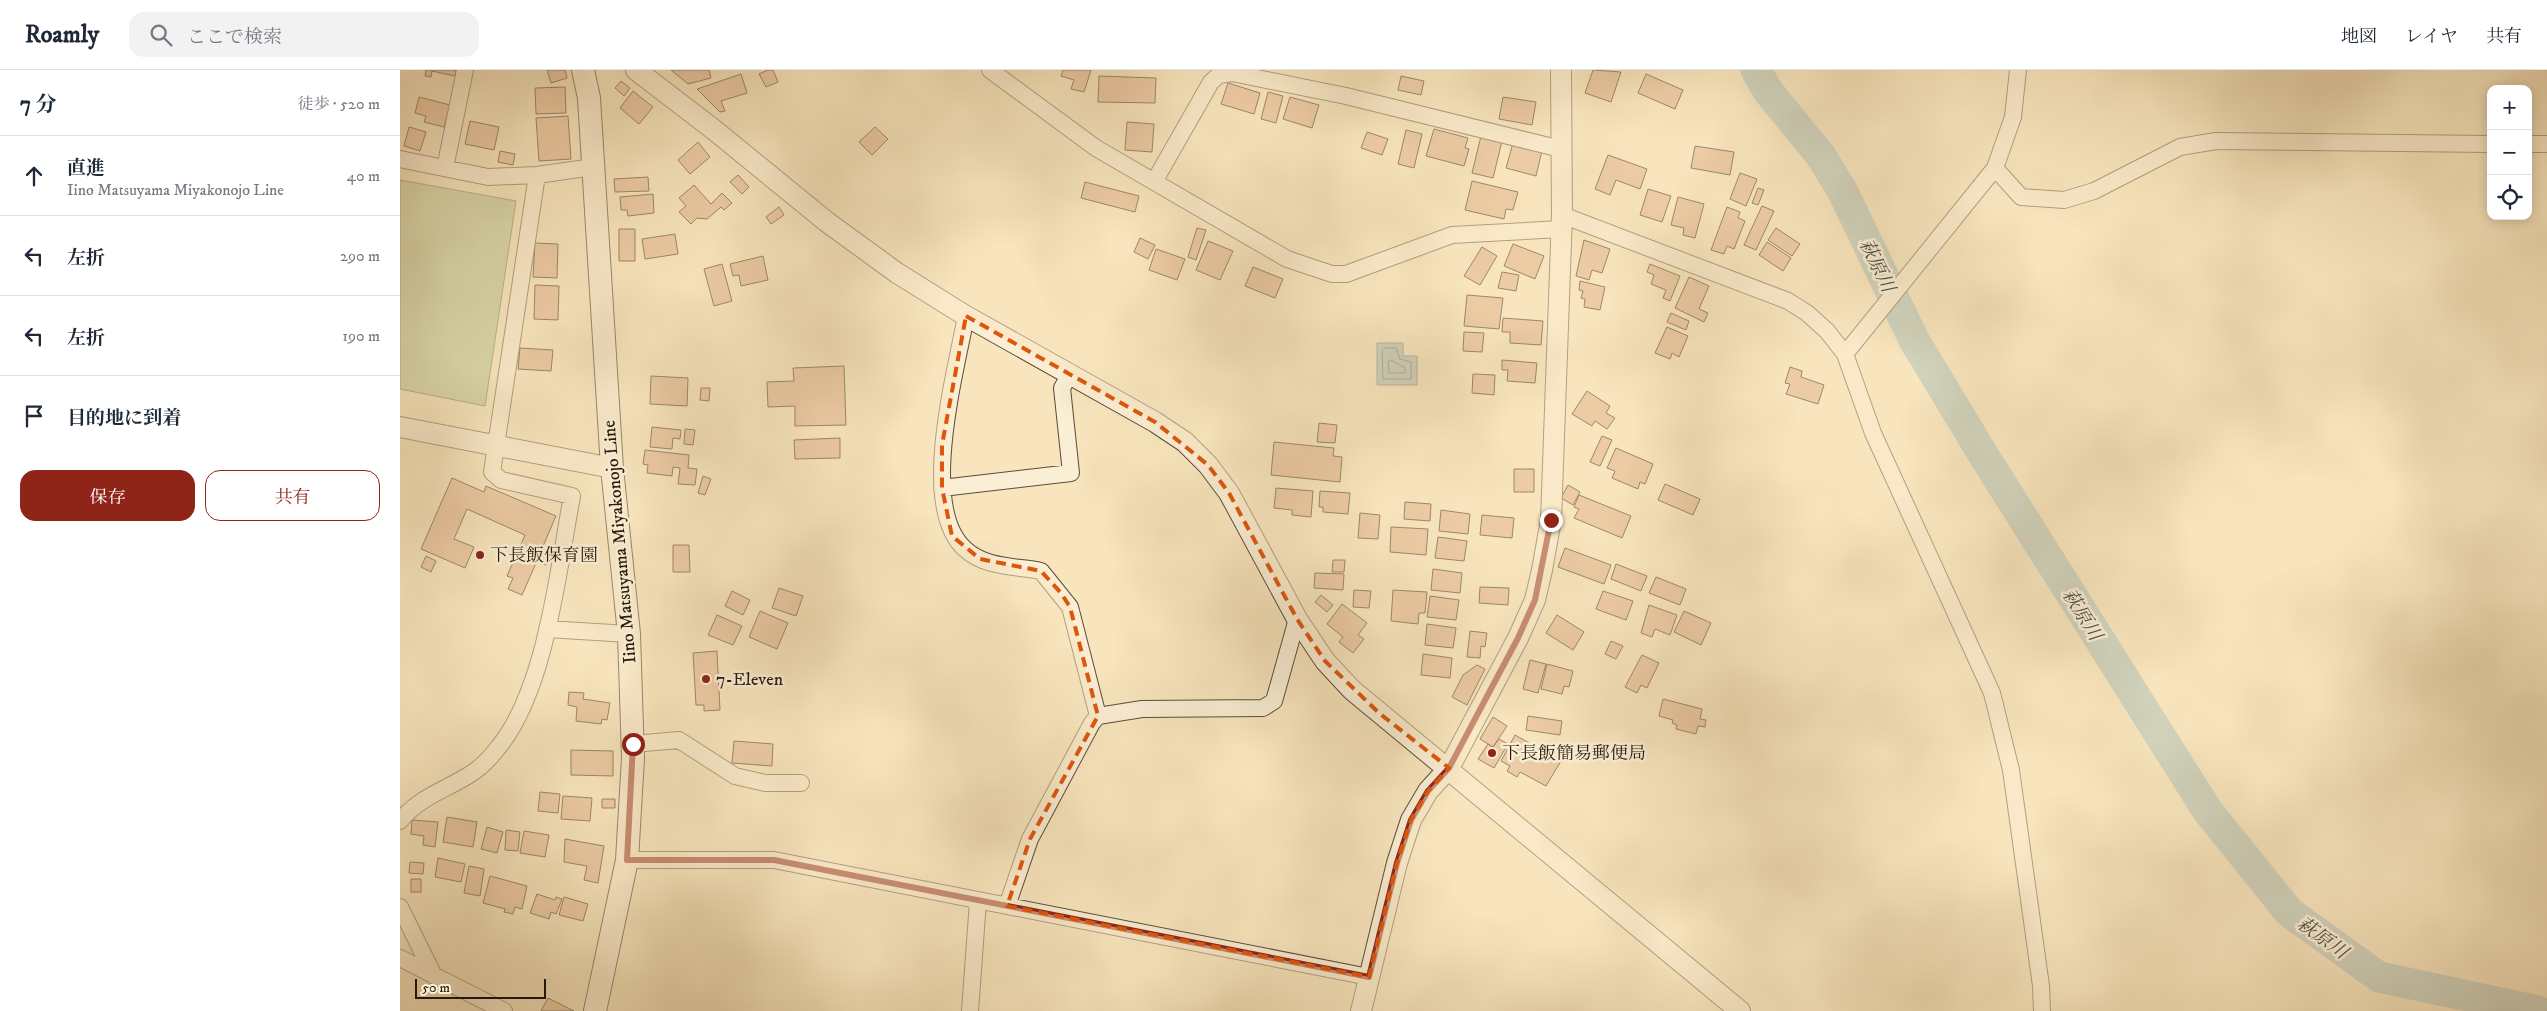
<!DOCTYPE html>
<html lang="ja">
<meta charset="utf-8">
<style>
:root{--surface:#fff;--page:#f2f2f3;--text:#1f2937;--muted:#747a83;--line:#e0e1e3;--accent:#8f2418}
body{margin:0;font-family:"IM FELL DW Pica","Noto Serif JP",serif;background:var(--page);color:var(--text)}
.controls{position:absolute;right:15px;top:15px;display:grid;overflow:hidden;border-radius:10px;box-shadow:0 2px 12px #0003}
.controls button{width:45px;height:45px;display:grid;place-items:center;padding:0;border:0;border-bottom:1px solid var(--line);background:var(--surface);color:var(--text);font:25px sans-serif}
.scale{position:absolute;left:15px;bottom:12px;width:131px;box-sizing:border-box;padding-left:5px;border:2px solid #28190b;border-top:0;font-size:14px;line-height:18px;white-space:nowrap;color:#28190b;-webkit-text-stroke:4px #faeed4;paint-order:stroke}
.stop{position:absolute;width:15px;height:15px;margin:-11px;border:4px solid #8f2418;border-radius:50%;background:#fff}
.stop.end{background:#8f2418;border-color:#fff;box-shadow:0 1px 5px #0008}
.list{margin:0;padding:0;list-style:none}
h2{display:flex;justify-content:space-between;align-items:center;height:65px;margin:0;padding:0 20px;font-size:21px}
h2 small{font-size:16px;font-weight:400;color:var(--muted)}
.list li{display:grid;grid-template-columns:32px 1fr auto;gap:15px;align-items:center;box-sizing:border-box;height:80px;padding:0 20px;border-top:1px solid var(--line)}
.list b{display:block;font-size:19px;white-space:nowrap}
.list p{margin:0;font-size:16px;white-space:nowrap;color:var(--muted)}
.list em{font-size:16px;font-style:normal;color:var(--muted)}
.actions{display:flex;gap:10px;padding:15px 20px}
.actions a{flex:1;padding:11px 0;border:1px solid var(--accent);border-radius:15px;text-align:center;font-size:18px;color:var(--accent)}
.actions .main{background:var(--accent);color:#fff}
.icon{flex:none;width:28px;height:28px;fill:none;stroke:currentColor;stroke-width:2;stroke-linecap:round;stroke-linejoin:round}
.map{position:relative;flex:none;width:2147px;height:941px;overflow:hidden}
header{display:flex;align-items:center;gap:30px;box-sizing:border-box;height:70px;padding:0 25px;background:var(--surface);border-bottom:1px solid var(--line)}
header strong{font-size:24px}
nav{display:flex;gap:28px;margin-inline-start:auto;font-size:18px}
.search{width:350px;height:45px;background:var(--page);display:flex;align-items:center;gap:12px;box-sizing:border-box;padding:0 18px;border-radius:15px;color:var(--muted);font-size:19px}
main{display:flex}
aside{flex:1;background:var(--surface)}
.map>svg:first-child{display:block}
.green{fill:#b7c696;stroke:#707050}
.water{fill:#a2bcbb;stroke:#717b75}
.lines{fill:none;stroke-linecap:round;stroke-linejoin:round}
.shore{stroke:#656a63;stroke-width:1}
.river{stroke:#a2bcbb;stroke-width:31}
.building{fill:#dfaa86;stroke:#28190b}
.minor-casing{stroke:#5c4c38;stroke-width:18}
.tertiary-casing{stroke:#5c4c38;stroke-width:22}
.secondary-casing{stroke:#28190b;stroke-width:24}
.minor{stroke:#faeed4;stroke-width:16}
.tertiary{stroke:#faeed4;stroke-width:20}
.secondary{stroke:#faeed4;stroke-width:22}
.route{stroke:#8f2418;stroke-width:6}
.marked{fill:none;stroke:#de560c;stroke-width:4;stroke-dasharray:10 6;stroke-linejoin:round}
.poi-dot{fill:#8f2418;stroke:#faeed4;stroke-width:2}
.labels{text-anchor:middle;stroke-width:5;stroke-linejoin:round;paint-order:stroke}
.street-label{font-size:18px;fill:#28190b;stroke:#faeed4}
.poi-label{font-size:18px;fill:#28190b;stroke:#faeed4;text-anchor:start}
.water-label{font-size:19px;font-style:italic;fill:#535249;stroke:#faeed4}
</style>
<header>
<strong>Roamly</strong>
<div class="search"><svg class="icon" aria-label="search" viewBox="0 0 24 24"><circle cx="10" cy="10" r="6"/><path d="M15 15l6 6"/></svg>ここで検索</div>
<nav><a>地図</a><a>レイヤ</a><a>共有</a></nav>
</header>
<main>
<aside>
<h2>7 分<small>徒歩 · 520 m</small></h2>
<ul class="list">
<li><svg class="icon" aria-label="ahead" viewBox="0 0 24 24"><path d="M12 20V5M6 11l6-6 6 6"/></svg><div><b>直進</b><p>Iino Matsuyama Miyakonojo Line</p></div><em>40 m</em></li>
<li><svg class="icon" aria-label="left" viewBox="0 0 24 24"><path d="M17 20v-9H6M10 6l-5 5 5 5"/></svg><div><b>左折</b></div><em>290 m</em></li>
<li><svg class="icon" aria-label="left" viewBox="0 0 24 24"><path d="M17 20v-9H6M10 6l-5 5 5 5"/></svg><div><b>左折</b></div><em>190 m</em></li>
<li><svg class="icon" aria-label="arrive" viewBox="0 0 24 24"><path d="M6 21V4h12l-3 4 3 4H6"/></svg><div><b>目的地に到着</b></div></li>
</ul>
<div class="actions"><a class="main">保存</a><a>共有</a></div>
</aside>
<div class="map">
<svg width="2147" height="941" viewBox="0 0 2147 941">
<rect width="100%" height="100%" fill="#f8e5bd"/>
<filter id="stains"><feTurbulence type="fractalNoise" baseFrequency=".004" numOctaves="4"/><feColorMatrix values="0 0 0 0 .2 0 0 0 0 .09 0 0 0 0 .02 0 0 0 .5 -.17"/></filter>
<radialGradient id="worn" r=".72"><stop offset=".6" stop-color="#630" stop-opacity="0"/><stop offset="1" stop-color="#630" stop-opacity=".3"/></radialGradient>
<path class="green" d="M0 110 116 131 85 336 0 319Z"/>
<path class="water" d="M977 273H1003V286H1017V315H977Z"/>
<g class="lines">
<path class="shore" d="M985 278H996L1000 289 1011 292V309H983L982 280Z
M991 290 1005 298V303H989L988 292Z"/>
<path class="river" d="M1356 0 1368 21 1421 86 1443 122 1514 270 1584 386 1807 740 1889 842 1979 907 2138 941"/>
</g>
<path class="building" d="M26 0H56L55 6 32 1 31 7 25 6Z
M147 0H165L167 8 151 13Z
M271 0H309L311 8 288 14Z
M368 0H373L378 12 366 17 359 4Z
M663 0H691L684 22 671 19 674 10 661 6Z
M1193 0 1221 2 1211 32 1185 23Z
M341 4 347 23 321 31 325 41 320 42 297 19Z
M1246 4 1283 20 1275 39 1238 23Z
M699 6 756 8 755 33 698 32Z
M1001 6 1024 11 1021 25 998 20Z
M221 11 230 18 224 26 215 18Z
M828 13 860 23 854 44 821 34Z
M165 17 166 43 136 44 135 18Z
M233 21 253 37 239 54 220 38Z
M868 22 883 26 876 53 861 49Z
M19 27 50 35 44 57 24 52 26 46 15 43Z
M890 27 919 35 912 58 883 49Z
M1103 27 1136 32 1132 55 1099 49Z
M168 46 171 89 139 91 136 48Z
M70 51 99 57 94 80 65 74Z
M727 52 754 54 752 82 725 80Z
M9 57 26 62 20 81 4 76Z
M475 57 488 69 472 85 459 72Z
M1034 59 1068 68 1065 78 1069 79 1064 96 1026 86Z
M1006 60 1022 64 1014 98 998 94Z
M967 62 988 69 982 85 961 78Z
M1081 66 1102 71 1093 108 1072 103Z
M298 72 310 87 290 104 278 90Z
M1113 73 1142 81 1136 106 1106 98Z
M1295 76 1334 82 1330 105 1291 98Z
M100 81 115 84 113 95 98 92Z
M1208 85 1247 99 1240 119 1216 110 1210 125 1195 119Z
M1340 103 1357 109 1346 136 1330 129Z
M338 105 349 117 342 124 330 112Z
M248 107 249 121 215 122 214 109Z
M1072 111 1118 122 1113 140 1106 139 1104 149 1065 140Z
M685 112 739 126 735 142 681 128Z
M294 115 311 134 322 123 332 133 324 140 321 137 307 149 297 148 291 154 279 142 286 136 279 128Z
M1358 118 1364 120 1358 135 1352 133Z
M1248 119 1271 126 1262 152 1240 145Z
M253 124 254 143 228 146 227 140H221L220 127Z
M1278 127 1304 134 1295 168 1283 165 1284 158 1271 155Z
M1362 136 1374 141 1356 180 1344 175Z
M379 137 384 145 371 154 366 147Z
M1327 137 1340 142 1338 148 1345 151 1334 179 1327 176 1324 184 1311 180Z
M797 158 806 160 796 190 788 187Z
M1376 158 1400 174 1392 186 1368 170Z
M219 159H235V191H219Z
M275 164 278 184 245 189 242 169Z
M740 168 755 175 748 189 734 182Z
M1184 170 1210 179 1202 203 1192 200 1189 210 1176 206Z
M808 171 833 181 820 210 796 200Z
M1367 172 1391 188 1383 201 1359 185Z
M135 173 158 174 157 208 133 207Z
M1113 174 1144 186 1135 209 1104 196Z
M1082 177 1097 186 1080 215 1064 206Z
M756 179 785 189 777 210 749 200Z
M363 186 368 210 341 216 339 205 333 206 330 194Z
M322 194 332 231 314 236 304 199Z
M1250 194 1280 206 1270 231 1263 228 1266 220 1251 214 1254 205 1247 202Z
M853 197 883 209 875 228 845 216Z
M1102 202 1119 205 1116 221 1098 218Z
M1289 207 1309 216 1299 239 1308 243 1304 252 1275 238Z
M1180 211 1205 217 1200 240 1184 237 1185 229 1181 228 1183 221 1179 220Z
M135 215 159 216 158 250 134 249Z
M1067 225 1103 228 1099 259 1064 256Z
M1271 243 1289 251 1286 260 1267 252Z
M1103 248 1143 251 1141 275 1110 273V262H1102Z
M1267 257 1288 266 1279 287 1272 283 1270 289 1255 283Z
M1064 262 1084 263 1082 282 1063 281Z
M120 278 153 280 151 301 118 299Z
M1102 290 1137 293 1135 313 1107 311 1108 300H1102Z
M444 296 446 355 395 356V336L368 337 367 312 394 311 393 298Z
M1390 297 1402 301 1401 307 1424 315 1418 334 1386 324 1390 314 1385 313Z
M1073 304 1095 305 1094 325 1072 323Z
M251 306 288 308 287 336 250 334Z
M301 318H310L309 331 300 330Z
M1187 321 1210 336 1206 343 1215 348 1207 359 1195 351 1192 356 1172 344Z
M919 353 937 355 935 373 917 372Z
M252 357 281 360 280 369 273 368 272 379 250 377Z
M285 359 295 360 293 375 284 374Z
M1202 366 1212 370 1200 396 1190 392Z
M440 368V388L395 389 394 370Z
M874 372 934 378 933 386 942 387 940 412 871 405Z
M1216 378 1253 394 1245 414 1240 412 1238 419 1212 408 1215 401 1207 398Z
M245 380 289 385 288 398 297 399 295 415 278 414 280 398 273 397 272 406 247 403 248 395 243 394Z
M1114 399H1134V422H1114Z
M303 406 311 409 305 425 298 423Z
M52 408 84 422 86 416 156 446 140 483 150 487 146 495 137 491 122 525 108 519 113 508 107 506 125 465 67 439 54 469 74 477 65 498 21 479Z
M1265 414 1300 429 1293 445 1258 430Z
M1168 415 1180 422 1173 435 1161 428Z
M876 418 913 421 911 447 892 445V440L874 438Z
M920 421 950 423 948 444 923 442V437H919Z
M1179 425 1231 446 1222 468 1174 448 1179 439 1174 437Z
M1005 432 1031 434 1030 451 1004 449Z
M1041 440 1070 444 1068 464 1039 461Z
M960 443 980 445 978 469 958 468Z
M1082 445 1114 448 1112 468 1080 465Z
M991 457 1028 459 1026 485 990 482Z
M1038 467 1067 471 1064 491 1035 488Z
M273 475H289L290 502H273Z
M1165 478 1211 495 1204 514 1158 497Z
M26 486 36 491 31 502 21 497Z
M933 490H945L944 502H932Z
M1216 494 1247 506 1241 521 1211 509Z
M1033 499 1062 503 1060 523 1031 520Z
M915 503 944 504 943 520 914 518Z
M1256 507 1286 519 1280 535 1249 523Z
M1080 517 1109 518 1108 535 1079 533Z
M379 518 403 526 396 546 372 538Z
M954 520 971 521 969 538 953 537Z
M993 520 1027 522 1025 543H1019L1018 554 991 551Z
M332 521 350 530 343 545 325 536Z
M1203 521 1233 531 1226 550 1196 539Z
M921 525 933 535 927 542 915 532Z
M1030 526 1059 530 1056 550 1027 547Z
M942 534 967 553 958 565 964 569 953 583 939 572 943 567 927 554Z
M1249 535 1277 545 1270 565 1255 559 1252 567 1241 563Z
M360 541 388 553 377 579 349 567Z
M1284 541 1311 553 1301 575 1274 562Z
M317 545 342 556 333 575 308 565Z
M1157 545 1184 562 1173 580 1146 563Z
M1027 554 1056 558 1053 578 1025 575Z
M1070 561 1087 563 1085 577 1081 576 1080 588 1067 587Z
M1211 571 1223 576 1216 589 1205 584Z
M317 581 320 640 304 641V635H296L293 583Z
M1023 584 1052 588 1050 608 1021 605Z
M1242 585 1259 593 1247 618 1241 615 1237 623 1225 617Z
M1130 590 1146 594 1138 623 1123 619Z
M1147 594 1173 601 1169 617 1164 616 1162 624 1141 619Z
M1077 595 1085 599 1067 635 1052 627 1063 605Z
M169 622 184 623 183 629 210 633 207 650 202 649 201 654 176 651 177 637 168 635Z
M1263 629 1302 639 1300 649 1306 650 1305 657 1298 656 1296 664 1276 659 1277 655 1272 653 1273 650 1259 646Z
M1128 646 1162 651 1160 665 1126 660Z
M1093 647 1107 656 1093 677 1080 669Z
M1115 665 1161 691 1146 716 1120 702 1117 707 1107 701 1110 696 1101 691Z
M1099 669 1108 674 1094 698 1078 689 1088 674 1093 677Z
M334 671 373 674 372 696 332 693Z
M171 680 213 681V706L171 705Z
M140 722 160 724 158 743 138 741Z
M163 726 192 728 190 751 161 749Z
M202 729H215V738H202Z
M47 747 77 752 73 777 43 772Z
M12 750 38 752 35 777 23 775 24 766 11 764Z
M87 757 103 762 97 783 81 779Z
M106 760 120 762 118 781 105 780Z
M124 761 149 765 145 787 120 783Z
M165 769 204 776 198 813 184 810 187 796 164 792Z
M38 788 65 794 61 812 35 807Z
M10 792 24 793 23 804 9 803Z
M69 796 84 799 80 826 64 823Z
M90 806 127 816 122 839 115 837 113 844 104 842 105 839 83 833Z
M11 809H21V822H11Z
M137 824 155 830 156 827 162 829 156 844 151 842 149 849 130 843Z
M164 827 188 834 183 851 159 845Z
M148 928 174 941H141Z"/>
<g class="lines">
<defs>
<path id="minor" d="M590 0 696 78 887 189 932 204H946L1052 165 1162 159
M2128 74H2147
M0 89 88 107 137 105
M45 98 65 0
M1595 98 1621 127 1664 130 1694 121 1780 77 1816 71 2091 74
M754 112 811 12 819 5 832 3 946 26 1161 79
M1162 145 1388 231 1407 243 1427 261 1445 284 1473 363 1592 623 1611 700 1641 916 1642 941
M566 246C556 302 518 437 565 479 585 498 616 496 641 501L670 537 698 646
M1445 284 1595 98 1613 47 1618 0
M542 418 671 403 662 318 670 304
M147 559 229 564
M233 674 279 670 335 706 365 713H401
M0 751C18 728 45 720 69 705 79 699 90 688 97 679 146 621 158 500 172 426L101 410 92 402 137 105 193 97
M227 790H374L969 907
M607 836 630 769 692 653 698 646 742 639 863 638 874 631 897 549
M0 837 34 906
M0 888 104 941
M570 941 578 831"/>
<path id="tertiary" d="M236 0 313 59 427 152 497 203 566 246 755 352 785 372 808 395 829 423 897 549 925 591 952 620 1340 941
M0 357 212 398
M961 941 997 793 1011 750 1028 721 1049 698 1118 568 1135 530 1142 500 1151 450 1162 145 1161 0"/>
<path id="secondary" d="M183 0 189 28 212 398 229 564 233 688 227 790 195 941"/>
</defs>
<use href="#minor" class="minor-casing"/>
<use href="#tertiary" class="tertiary-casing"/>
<use href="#secondary" class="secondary-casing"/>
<use href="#minor" class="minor"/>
<use href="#tertiary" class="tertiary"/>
<use href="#secondary" class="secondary"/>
</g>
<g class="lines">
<path class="route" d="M233 674 227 790H374L969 907 997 793 1011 750 1028 721 1049 698 1118 568 1135 530 1151 450"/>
</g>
<path d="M0 0H2147V941H0ZM566 246 755 352 808 395 829 423 897 549 925 591 979 643 1049 698 1028 721 1011 750 997 793 969 907 607 836 630 769 698 646 670 537 661 523 641 501 580 489 552 466 542 418V375Z" fill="#f8e5bd" fill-opacity=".55" fill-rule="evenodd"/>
<path class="marked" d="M566 246 755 352 808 395 829 423 897 549 925 591 979 643 1049 698 1028 721 1011 750 997 793 969 907 607 836 630 769 698 646 670 537 661 523 641 501 580 489 552 466 542 418V375Z"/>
<g class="poi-dot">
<circle cx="80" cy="485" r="5"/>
<circle cx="306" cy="609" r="5"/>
<circle cx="1092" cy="683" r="5"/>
</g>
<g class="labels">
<g class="street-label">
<text transform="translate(219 472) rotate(-95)" y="6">Iino Matsuyama Miyakonojo Line</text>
</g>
<g class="poi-label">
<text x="90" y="491">下長飯保育園</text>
<text x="316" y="615">7-Eleven</text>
<text x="1102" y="689">下長飯簡易郵便局</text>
</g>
<g class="water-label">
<text transform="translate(1478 195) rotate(64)" y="7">萩原川</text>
<text transform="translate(1683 544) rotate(58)" y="7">萩原川</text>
<text transform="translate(1923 867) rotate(36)" y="7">萩原川</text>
</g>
</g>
<rect width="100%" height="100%" filter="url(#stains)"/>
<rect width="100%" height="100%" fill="url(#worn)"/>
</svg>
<div class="controls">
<button>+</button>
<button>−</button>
<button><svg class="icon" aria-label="locate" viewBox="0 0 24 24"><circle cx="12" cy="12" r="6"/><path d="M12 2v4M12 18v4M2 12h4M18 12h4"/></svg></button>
</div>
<div class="scale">50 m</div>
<div class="stop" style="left:233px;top:674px"></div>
<div class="stop end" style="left:1151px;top:450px"></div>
</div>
</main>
